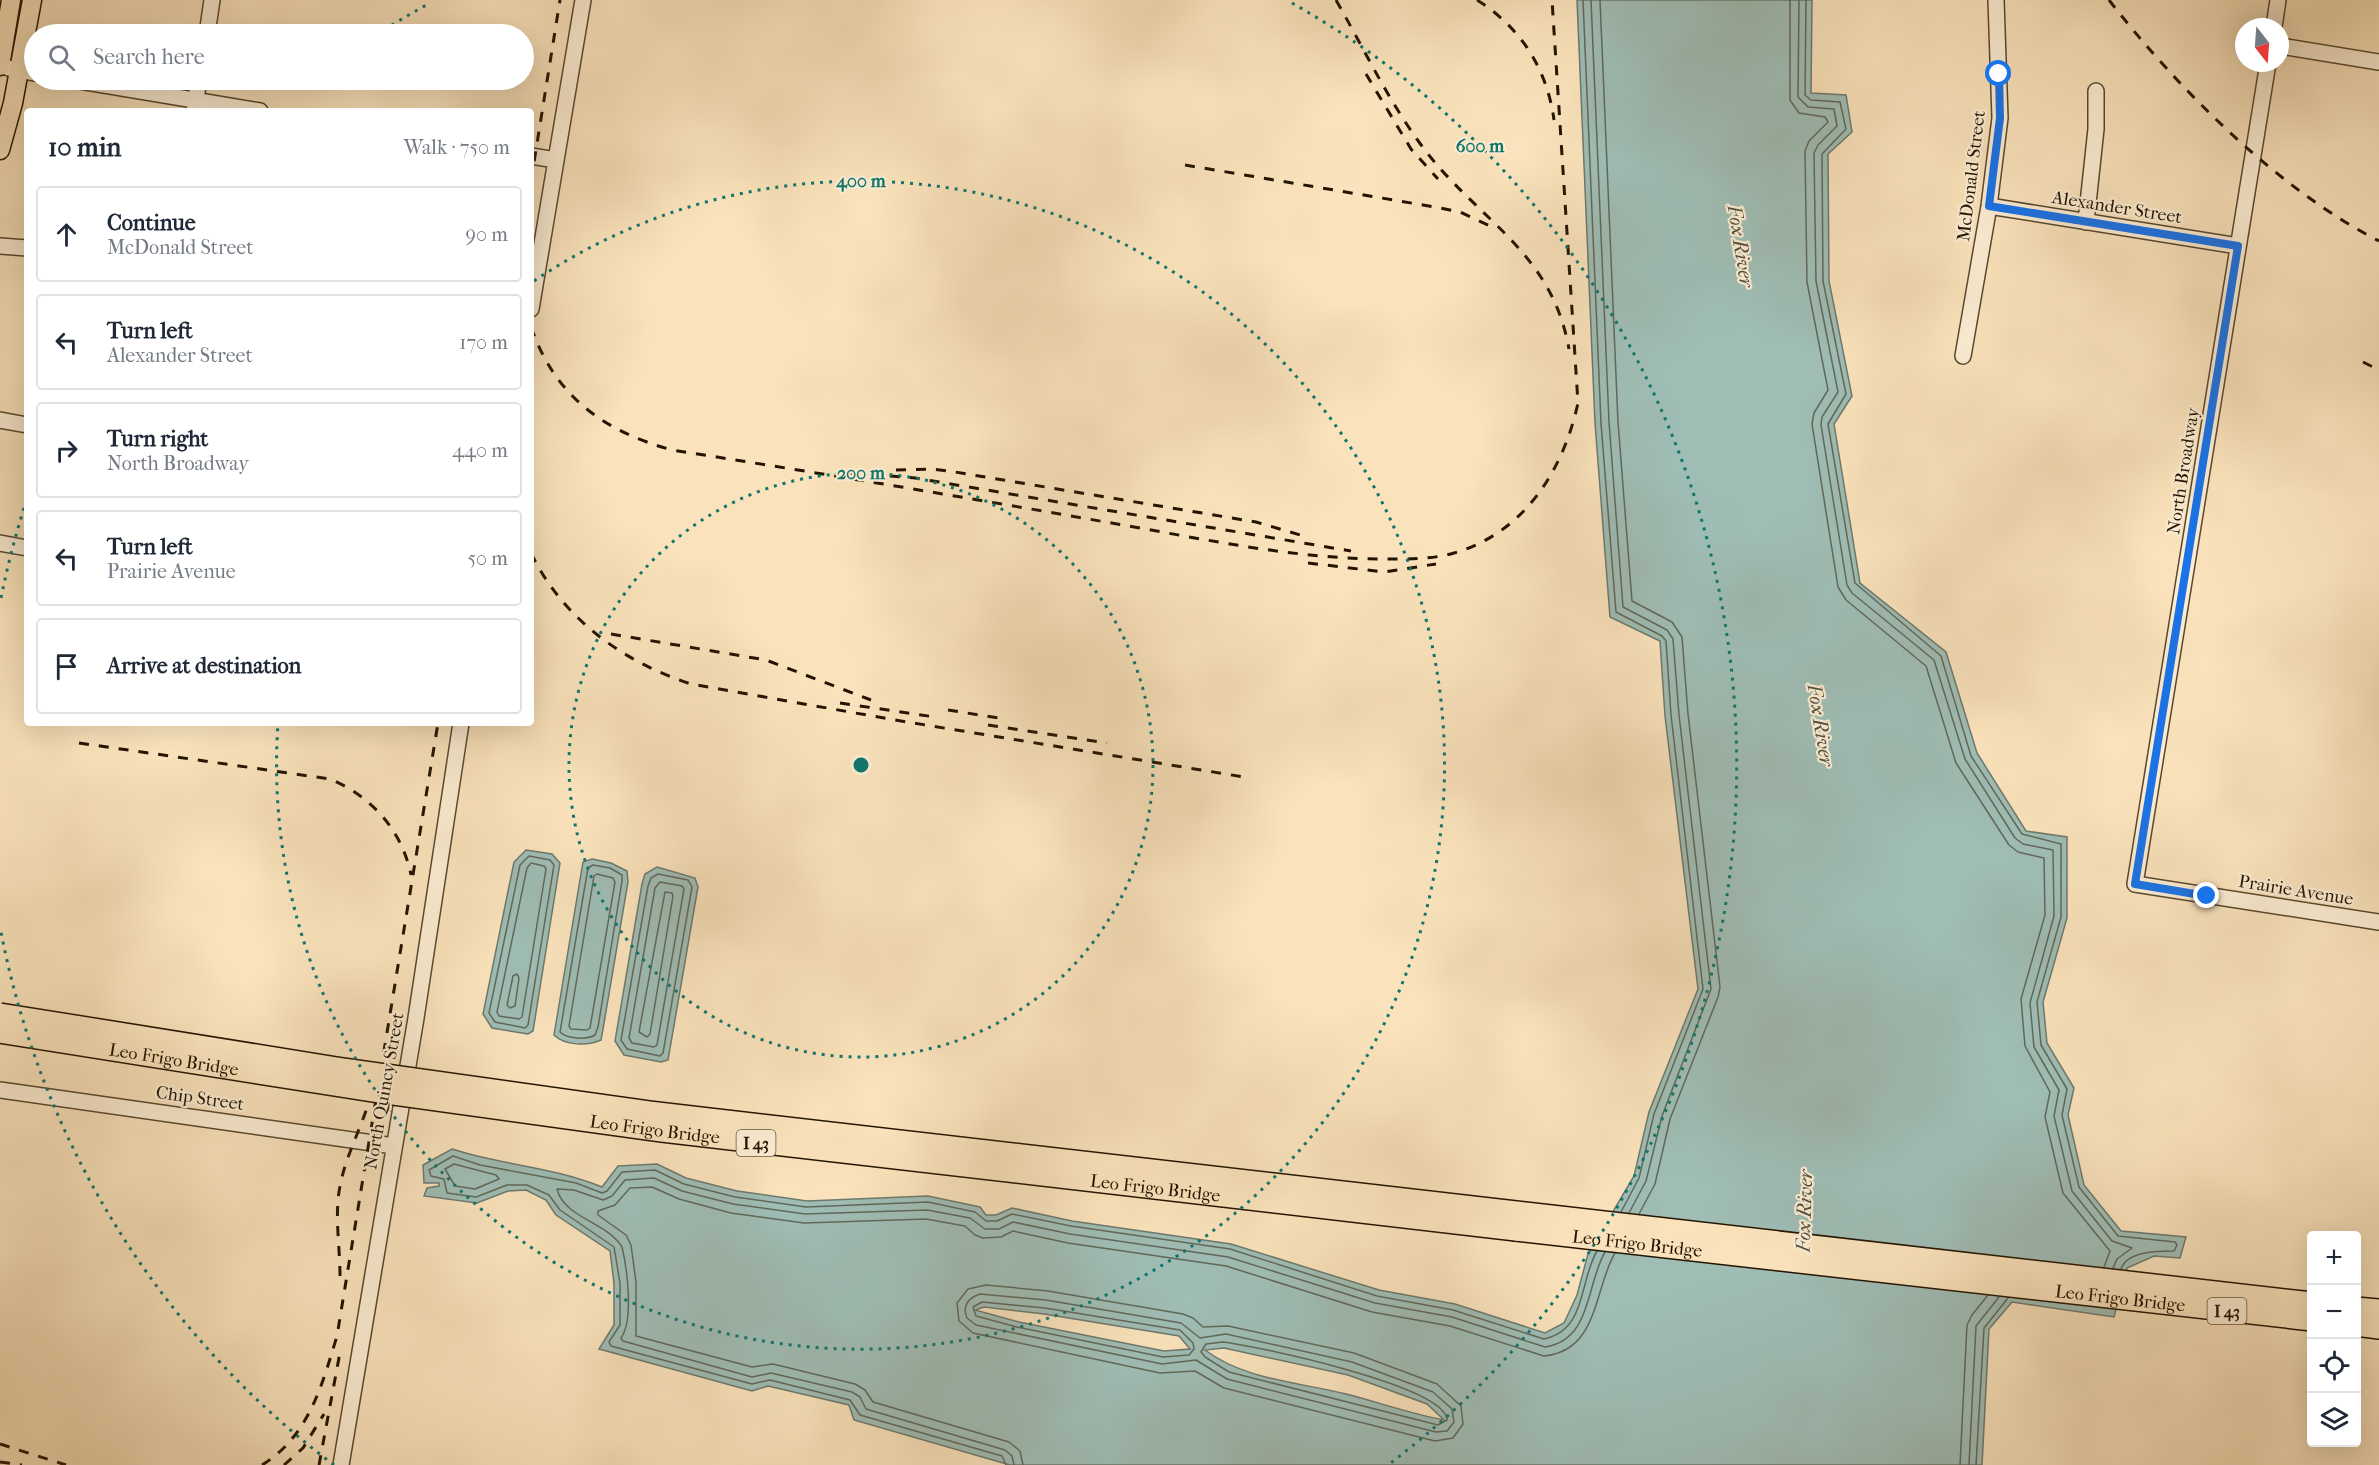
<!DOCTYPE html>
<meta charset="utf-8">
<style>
:root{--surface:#fff;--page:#f6f6f7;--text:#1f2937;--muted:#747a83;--line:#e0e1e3}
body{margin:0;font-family:"IM FELL French Canon",serif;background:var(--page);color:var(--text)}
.controls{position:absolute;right:18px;bottom:18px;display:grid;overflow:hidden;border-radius:6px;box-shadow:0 6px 24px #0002}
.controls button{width:54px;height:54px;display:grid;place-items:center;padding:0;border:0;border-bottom:2px solid var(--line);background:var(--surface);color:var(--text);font:30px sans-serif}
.compass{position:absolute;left:2235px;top:18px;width:54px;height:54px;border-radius:50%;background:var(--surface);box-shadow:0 6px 24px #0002;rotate:163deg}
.stop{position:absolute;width:18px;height:18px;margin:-14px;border:4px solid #1a73e8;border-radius:50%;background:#fff}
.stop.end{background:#1a73e8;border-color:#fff;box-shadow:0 2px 6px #0008}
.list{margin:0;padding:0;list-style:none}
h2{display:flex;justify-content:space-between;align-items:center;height:78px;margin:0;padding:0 24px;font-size:26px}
h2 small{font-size:20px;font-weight:400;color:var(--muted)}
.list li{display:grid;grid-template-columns:39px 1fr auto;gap:18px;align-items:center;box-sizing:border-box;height:96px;margin:0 12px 12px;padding:0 12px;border:2px solid var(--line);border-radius:6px}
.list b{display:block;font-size:22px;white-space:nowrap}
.list p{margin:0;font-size:20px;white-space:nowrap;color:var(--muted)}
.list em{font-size:20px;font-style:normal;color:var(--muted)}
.icon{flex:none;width:33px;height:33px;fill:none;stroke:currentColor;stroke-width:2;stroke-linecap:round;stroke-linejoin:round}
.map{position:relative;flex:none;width:2379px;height:1465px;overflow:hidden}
.search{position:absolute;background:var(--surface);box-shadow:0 6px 24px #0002;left:24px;top:24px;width:510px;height:66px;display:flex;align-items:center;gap:15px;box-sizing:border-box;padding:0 21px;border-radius:33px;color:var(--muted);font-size:22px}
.panel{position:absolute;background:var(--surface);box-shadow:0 6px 24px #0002;left:24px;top:108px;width:510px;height:618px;border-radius:6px}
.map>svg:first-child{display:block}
.water{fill:#9fbdb5;stroke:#6d796d;stroke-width:1.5;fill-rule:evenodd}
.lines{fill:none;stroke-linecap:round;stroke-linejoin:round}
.shore{stroke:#61685a;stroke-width:1.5}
.minor-casing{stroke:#59482f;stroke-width:18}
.major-casing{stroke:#231400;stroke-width:21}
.highway-casing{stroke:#231400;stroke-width:24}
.minor{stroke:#fcedd3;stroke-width:15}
.major{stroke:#fae3bc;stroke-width:18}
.highway{stroke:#fae3bc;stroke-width:21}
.rail{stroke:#231400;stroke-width:3;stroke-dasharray:10 10;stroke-linecap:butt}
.highway-bridge-casing{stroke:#231400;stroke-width:24;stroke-linecap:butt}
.highway-bridge{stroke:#fae3bc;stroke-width:21}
.route{stroke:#1a73e8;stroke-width:8}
.ring{fill:none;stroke:#0f766e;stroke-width:3;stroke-dasharray:3 6}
.labels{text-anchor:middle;stroke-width:4.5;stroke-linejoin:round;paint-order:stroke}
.shield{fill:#fcedd3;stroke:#64553f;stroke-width:1.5}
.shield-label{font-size:16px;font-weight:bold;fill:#231400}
.street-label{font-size:18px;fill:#231400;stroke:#fcedd3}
.water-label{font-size:20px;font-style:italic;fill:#4e4f3f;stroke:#fcedd3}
.centre{fill:#0f766e;stroke:#fcedd3;stroke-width:3}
.ring-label{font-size:18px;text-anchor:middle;font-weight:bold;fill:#0f766e;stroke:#fcedd3;stroke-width:4.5;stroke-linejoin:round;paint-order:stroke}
</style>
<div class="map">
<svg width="2379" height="1465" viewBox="0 0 2379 1465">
<rect width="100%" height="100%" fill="#fae3bc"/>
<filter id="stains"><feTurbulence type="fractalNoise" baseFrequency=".00333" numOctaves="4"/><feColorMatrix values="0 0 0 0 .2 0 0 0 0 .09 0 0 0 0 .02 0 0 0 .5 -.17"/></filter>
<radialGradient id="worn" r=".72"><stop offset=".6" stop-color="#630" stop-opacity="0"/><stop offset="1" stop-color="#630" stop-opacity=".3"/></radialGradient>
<path class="water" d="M1577 0H1812L1811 93 1846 95 1852 132 1828 154 1829 281 1852 396 1834 424 1860 583 1946 652 1977 753 2026 831 2067 837V918L2043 1002 2047 1043 2074 1088 2068 1115 2084 1185 2121 1231 2186 1237 2180 1258 2154 1256 2127 1268 2114 1317 2012 1302 1989 1329 1982 1465H1010L854 1420 849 1405 768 1386 752 1391 599 1349 614 1325V1283L610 1251 556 1215 546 1200 526 1190 508 1191 477 1203 424 1196 427 1188 439 1186V1183H424L423 1165 452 1149C501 1165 554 1167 602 1187L618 1166 657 1164 686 1178 737 1191 807 1201 928 1196 980 1207 986 1215H996L1012 1208 1072 1221 1231 1244 1379 1290 1455 1304 1545 1333 1564 1323 1577 1295 1588 1254 1634 1176 1649 1112 1698 989 1665 716 1660 641 1610 617 1595 423ZM984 1307 1044 1314 1179 1336 1190 1349 1164 1351 1019 1322 975 1310ZM1224 1348 1348 1375 1427 1404 1444 1420C1411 1414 1378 1402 1346 1394 1298 1382 1245 1380 1205 1350Z
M526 850 552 854 560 863 533 1031 528 1034 492 1028 483 1014 514 862Z
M592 859 611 863 627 871 628 882 603 1029 601 1040C588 1046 565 1046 554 1035L583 862Z
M657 867 695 878 698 887 668 1060 661 1062 624 1055 615 1041 642 884 645 874Z"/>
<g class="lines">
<path class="shore" d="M1583 0 1601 423 1616 612 1662 636 1666 641 1671 715 1703 989 1654 1114 1639 1178 1621 1212
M1591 0 1609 422 1623 607 1667 630 1673 639 1679 715 1711 989 1662 1116 1646 1181 1629 1213
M1600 0 1618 422 1632 601 1672 622 1682 637 1688 714 1720 987 1718 997 1670 1119 1655 1184 1639 1214
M1790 0V100L1799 113 1825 117 1828 122 1809 141 1805 151 1807 282 1828 390 1814 413 1812 424 1838 587 1846 600 1926 666 1956 763 2009 845 2018 852 2044 858 2045 915 2021 999 2025 1046 2050 1092 2045 1117 2063 1193 2110 1251 2104 1267
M1799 0 1798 97 1808 107 1834 109 1837 126 1818 145 1814 153 1816 281 1838 392 1822 417 1821 425 1847 585 1852 593 1934 660 1965 759 2015 838 2023 844 2053 850 2054 916 2030 1003 2034 1047 2059 1090 2054 1116 2072 1191 2112 1241 2132 1248 2117 1259 2113 1268
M1806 0 1805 95 1811 100 1840 102 1846 129 1822 154 1823 281 1846 394 1828 424 1855 583 1941 656 1971 756 2022 834 2061 844V917L2037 1002 2041 1045 2067 1089 2062 1115 2079 1187 2118 1236 2175 1242 2177 1245 2174 1251C2158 1251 2127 1251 2121 1269
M529 856 550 860 554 865 528 1025 525 1028 495 1022 489 1013 520 865Z
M531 863 544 866 546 869 522 1017 519 1019 499 1016 497 1012 527 868Z
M593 865 610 868 622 875V881L598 1027 595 1035C587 1040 567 1039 560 1032L588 868Z
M597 874 613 878 615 882 590 1028 587 1030 571 1029 569 1026 594 876Z
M658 874 688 880 692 887 663 1053 660 1056 627 1049 621 1040 648 886 651 878Z
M660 882 682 886 684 889 657 1045 654 1047 632 1043 629 1038 655 888Z
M665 892 672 893 673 896 650 1034 647 1037 639 1032Z
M517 974 519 978 515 1006 510 1008 507 1005 513 976Z
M454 1164 496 1175 499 1179 475 1189 455 1186 445 1169Z
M986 1285 1048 1291 1183 1314 1193 1318 1203 1327 1228 1326 1354 1353 1437 1384 1461 1406 1463 1424 1453 1438 1435 1441 1224 1388 1195 1371 1160 1373 973 1333 959 1321 957 1303 968 1289Z
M980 1294 1046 1300 1181 1323 1200 1338 1226 1334 1352 1362 1433 1392 1452 1409 1454 1422 1447 1431 1436 1432 1227 1379 1196 1360 1162 1364 976 1325 967 1318C962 1306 968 1298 980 1294Z
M982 1302 1045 1308 1180 1330 1193 1343 1194 1349 1189 1355 1163 1357 1017 1327 976 1316 973 1307Z
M1223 1342C1256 1346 1446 1386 1447 1420L1438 1425 1229 1372 1205 1357 1201 1352 1206 1344Z
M1006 1465 1002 1456 860 1415 850 1400 770 1380 752 1384 611 1346 609 1342 620 1325V1283L614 1247 560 1210 549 1195 527 1185H507L476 1197 447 1193 444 1179 431 1176 429 1170 453 1156 480 1165 576 1183 602 1193 607 1191 622 1172 655 1170 684 1184 735 1197 806 1207 928 1202 975 1212 986 1221H997L1012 1214 1071 1226 1230 1249 1377 1296 1453 1310 1544 1339C1587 1330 1579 1281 1597 1251
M1014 1465 1012 1456 1005 1450 866 1409 860 1397 852 1392 771 1373 752 1377 623 1341 621 1338C634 1320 627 1268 622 1247 607 1222 564 1218 557 1189L574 1190 603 1200 612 1196 625 1180 654 1178 682 1191 733 1204 805 1214 927 1210 970 1218 985 1229H999L1013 1222 1070 1234 1228 1257 1375 1303 1452 1317 1545 1347C1592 1340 1586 1284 1605 1252
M1023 1465 1020 1451 1009 1442 873 1402 865 1390 855 1384 773 1364 752 1367 636 1336V1282L631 1245 626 1235 598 1215V1211L615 1205 630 1188 652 1187 679 1199 731 1213 804 1223 926 1219 965 1226 975 1235 983 1238 1001 1237 1013 1231 1068 1243 1226 1266 1372 1312 1450 1326 1544 1356C1599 1351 1594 1288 1615 1253
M1960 1465 1967 1325 1972 1315 1988 1295
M1969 1465 1976 1326 1999 1297
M1976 1465 1984 1328 2008 1298"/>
<defs>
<path id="minor" d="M2274 27 2278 0
M207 34 212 0
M2280 46 2379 62
M2268 63 2135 884 2379 922
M8 68 34 73
M74 80 260 111
M194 111 199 80
M531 156 556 160
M1989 206 2238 246
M2086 222 2096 129V91
M0 246 27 248
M531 309 583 0
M1963 356 1989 206 2000 118 1996 0
M0 420 27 425
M0 543 27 548
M0 1090 394 1146
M341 1465 416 1018 461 723"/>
<path id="major" d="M0 66 11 0
M0 150 13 103 32 0"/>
<g id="highway">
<path d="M1516 1212 2312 1303"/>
<path id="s1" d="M1516 1230 2312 1320"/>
<path d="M2356 1308 2379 1310"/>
<path d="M2356 1325 2379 1328"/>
</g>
</defs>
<use href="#minor" class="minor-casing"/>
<use href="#major" class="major-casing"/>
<use href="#highway" class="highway-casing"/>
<use href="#minor" class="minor"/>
<use href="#major" class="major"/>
<use href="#highway" class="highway"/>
<path class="rail" d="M1336 0C1363 47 1387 98 1419 142 1474 219 1551 248 1569 349
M1477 0C1520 27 1547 68 1554 120
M2109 0C2178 89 2279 190 2379 241
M1366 74 1411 149 1438 179
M1185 165 1435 207 1460 212 1490 226
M531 181 560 0
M531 327C555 396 603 431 672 450 820 473 969 498 1117 524 1204 539 1290 558 1379 559 1404 559 1430 560 1454 553 1524 533 1563 471 1578 403L1552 0
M2363 362 2379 370
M896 470 932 469 955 472 1256 522 1307 537
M850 473 915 478 1351 551
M531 553C563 619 623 662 691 684L895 720 1244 777
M1308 563 1384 572 1436 564
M611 634 766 660 871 700
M840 703 935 717
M948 710 1005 719
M988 725 1107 743
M79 743 330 779C371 796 402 830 411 875
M340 1276C340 1248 335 1219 339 1192 344 1158 361 1130 370 1098
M0 1444 66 1465
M0 1462 22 1465
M262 1465C309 1436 322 1385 337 1336L438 723
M284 1465 303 1448 324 1414
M319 1465 341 1347"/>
<defs>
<g id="highway-bridge">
<path d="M0 1014 337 1068 649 1112 1516 1212"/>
<path id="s2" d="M0 1032 385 1093 662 1131 1516 1230"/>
</g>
</defs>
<use href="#highway-bridge" class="highway-bridge-casing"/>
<use href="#highway-bridge" class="highway-bridge"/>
</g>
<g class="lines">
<path class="route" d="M1999 74 2000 118 1989 206 2238 246 2135 884 2207 896"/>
</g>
<g class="ring">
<circle cx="861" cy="765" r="292"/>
<path d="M534 281A584 584 0 1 1 278 724"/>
<path d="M334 1465A876 876 0 0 1 1 932M1 598A876 876 0 0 1 26 502M384 30A876 876 0 0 1 430 3M1292 3A876 876 0 0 1 1388 1465"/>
</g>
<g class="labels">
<g class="shield">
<rect x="736.5" y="1130" width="39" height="26" rx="4.5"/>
<rect x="2207.5" y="1298" width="39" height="26" rx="4.5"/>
</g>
<g class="shield-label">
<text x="756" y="1149">I 43</text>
<text x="2227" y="1317">I 43</text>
</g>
<g class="street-label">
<text transform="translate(1971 176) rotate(-83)" y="6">McDonald Street</text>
<text transform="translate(2117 207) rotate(9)" y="6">Alexander Street</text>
<text transform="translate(2183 471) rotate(-81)" y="6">North Broadway</text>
<text transform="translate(2296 890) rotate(9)" y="6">Prairie Avenue</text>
<text dy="6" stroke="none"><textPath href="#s2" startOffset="176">Leo Frigo Bridge</textPath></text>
<text transform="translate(384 1091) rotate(-80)" y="6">North Quincy Street</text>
<text transform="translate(200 1098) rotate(8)" y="6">Chip Street</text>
<text dy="6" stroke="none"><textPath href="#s2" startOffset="662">Leo Frigo Bridge</textPath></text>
<text dy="6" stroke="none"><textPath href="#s2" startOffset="1166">Leo Frigo Bridge</textPath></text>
<text dy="6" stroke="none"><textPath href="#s1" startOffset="122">Leo Frigo Bridge</textPath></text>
<text dy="6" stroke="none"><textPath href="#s1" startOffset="608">Leo Frigo Bridge</textPath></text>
</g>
<g class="water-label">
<text transform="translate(1741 246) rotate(81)" y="7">Fox River</text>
<text transform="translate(1821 725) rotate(81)" y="7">Fox River</text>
<text transform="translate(1804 1211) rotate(-88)" y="7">Fox River</text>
</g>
</g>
<circle cx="861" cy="765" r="9" class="centre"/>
<g class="ring-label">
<text x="1480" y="152">600 m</text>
<text x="861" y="187">400 m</text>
<text x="861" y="479">200 m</text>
</g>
<rect width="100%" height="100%" filter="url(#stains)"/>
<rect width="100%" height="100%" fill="url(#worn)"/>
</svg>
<div class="controls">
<button>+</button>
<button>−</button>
<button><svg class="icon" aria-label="locate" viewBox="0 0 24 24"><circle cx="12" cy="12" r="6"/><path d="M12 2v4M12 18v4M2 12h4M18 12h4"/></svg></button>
<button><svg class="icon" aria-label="layers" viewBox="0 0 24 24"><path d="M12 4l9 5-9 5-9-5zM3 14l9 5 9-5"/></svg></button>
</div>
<svg class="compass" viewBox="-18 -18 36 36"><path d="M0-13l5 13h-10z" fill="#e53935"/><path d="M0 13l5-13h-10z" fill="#747a83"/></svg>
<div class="stop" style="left:1999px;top:74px"></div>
<div class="stop end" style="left:2207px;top:896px"></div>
<div class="search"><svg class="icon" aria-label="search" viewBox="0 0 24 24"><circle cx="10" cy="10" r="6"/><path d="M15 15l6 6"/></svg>Search here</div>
<section class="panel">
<h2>10 min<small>Walk · 750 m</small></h2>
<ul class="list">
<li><svg class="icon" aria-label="ahead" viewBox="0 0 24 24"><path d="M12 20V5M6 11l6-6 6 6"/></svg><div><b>Continue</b><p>McDonald Street</p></div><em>90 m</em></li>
<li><svg class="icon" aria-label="left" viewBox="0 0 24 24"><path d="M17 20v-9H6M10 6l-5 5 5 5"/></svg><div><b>Turn left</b><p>Alexander Street</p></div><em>170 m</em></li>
<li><svg class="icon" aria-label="right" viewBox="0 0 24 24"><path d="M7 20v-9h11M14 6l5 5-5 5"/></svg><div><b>Turn right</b><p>North Broadway</p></div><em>440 m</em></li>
<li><svg class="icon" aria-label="left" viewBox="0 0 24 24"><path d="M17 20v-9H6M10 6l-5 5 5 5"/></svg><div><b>Turn left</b><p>Prairie Avenue</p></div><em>50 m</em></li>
<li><svg class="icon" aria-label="arrive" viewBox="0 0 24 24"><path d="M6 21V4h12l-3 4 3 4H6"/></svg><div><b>Arrive at destination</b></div></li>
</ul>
</section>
</div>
